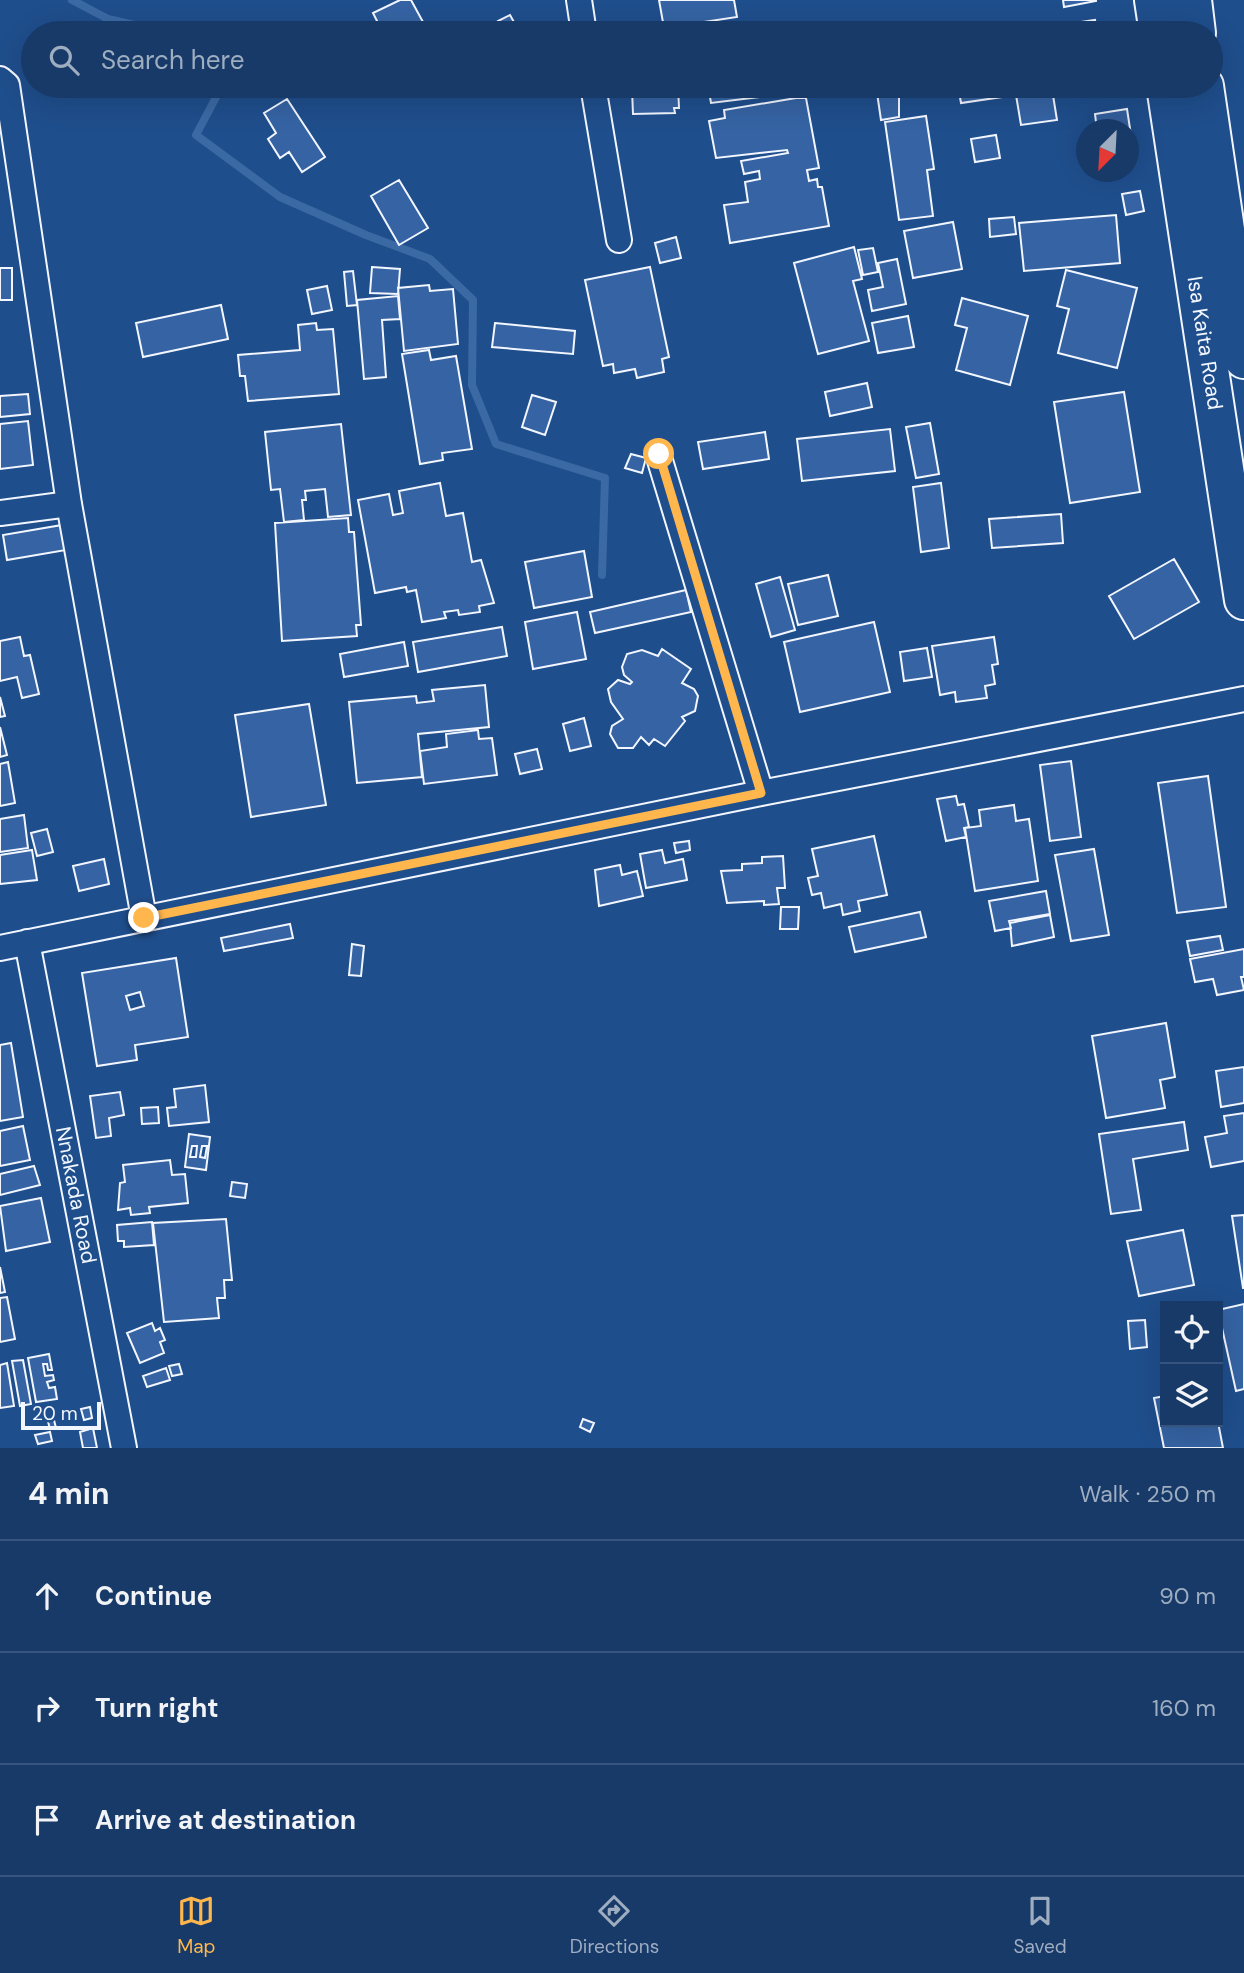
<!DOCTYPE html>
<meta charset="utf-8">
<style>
:root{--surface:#173a69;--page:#244571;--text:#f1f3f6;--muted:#9eadc0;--line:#36547d;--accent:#ffb74d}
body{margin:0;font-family:"DM Sans",sans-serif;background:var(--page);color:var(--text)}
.controls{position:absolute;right:21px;bottom:21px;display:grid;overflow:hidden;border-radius:0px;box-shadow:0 7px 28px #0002}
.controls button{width:63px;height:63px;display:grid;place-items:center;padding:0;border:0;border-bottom:2px solid var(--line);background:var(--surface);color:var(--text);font:35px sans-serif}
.compass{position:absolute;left:1076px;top:119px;width:63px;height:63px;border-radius:50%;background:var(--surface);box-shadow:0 7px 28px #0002;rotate:204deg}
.scale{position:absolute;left:21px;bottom:18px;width:80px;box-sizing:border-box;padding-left:7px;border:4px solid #f2f6ff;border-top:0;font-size:19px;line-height:24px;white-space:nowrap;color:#f2f6ff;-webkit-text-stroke:5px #1f4e8c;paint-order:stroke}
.stop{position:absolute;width:21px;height:21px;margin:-16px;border:5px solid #ffb74d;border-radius:50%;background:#fff}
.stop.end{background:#ffb74d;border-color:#fff;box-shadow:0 2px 7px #0008}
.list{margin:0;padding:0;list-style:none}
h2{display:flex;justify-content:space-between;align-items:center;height:91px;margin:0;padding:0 28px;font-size:30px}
h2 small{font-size:23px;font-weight:400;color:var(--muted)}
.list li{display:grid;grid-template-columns:46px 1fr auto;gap:21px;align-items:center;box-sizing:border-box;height:112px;padding:0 28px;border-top:2px solid var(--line)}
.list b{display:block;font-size:26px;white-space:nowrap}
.list em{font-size:23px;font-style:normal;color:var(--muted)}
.icon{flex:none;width:38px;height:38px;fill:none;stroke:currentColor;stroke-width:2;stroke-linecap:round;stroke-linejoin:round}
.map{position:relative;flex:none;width:1244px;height:1448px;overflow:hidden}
.search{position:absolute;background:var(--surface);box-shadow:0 7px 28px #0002;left:21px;right:21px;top:21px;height:77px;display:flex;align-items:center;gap:18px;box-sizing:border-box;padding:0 24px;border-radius:38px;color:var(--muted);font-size:26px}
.sheet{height:427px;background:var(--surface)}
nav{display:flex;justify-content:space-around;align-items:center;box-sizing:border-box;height:98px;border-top:2px solid var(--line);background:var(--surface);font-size:19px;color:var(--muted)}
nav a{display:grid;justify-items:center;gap:4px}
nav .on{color:var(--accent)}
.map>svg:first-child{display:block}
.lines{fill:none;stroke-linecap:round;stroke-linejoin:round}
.stream{stroke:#3b69a3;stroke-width:8}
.building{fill:#3563a3;stroke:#f2f6ff;stroke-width:2;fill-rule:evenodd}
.street-casing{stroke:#f2f6ff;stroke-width:28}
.primary-casing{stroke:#f2f6ff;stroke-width:42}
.street{stroke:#1f4e8c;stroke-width:24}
.primary{stroke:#1f4e8c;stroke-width:38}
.route{stroke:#ffb74d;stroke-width:9}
.labels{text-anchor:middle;stroke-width:5;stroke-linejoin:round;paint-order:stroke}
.street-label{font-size:21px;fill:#f2f6ff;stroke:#1f4e8c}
</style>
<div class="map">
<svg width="1244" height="1448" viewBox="0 0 1244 1448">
<rect width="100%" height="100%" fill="#1f4e8c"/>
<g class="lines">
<path class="stream" d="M72 0 108 19 169 33
M222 86 196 135 280 197 366 235 430 259 473 300 472 385 496 444 605 478 602 575"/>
</g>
<path class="building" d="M400 0H411L429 33H383L373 13Z
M659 0H734L737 17 664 28Z
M1063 0H1096V1L1064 7Z
M510 15 520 33H504L498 21Z
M1095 20 1097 33H1008Z
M740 27 741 33H725L724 31Z
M637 86H678L679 108H674L675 113 633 114 632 90H637Z
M708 86H809L810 91 711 103Z
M876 86H899V117L881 120Z
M958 86H1075L1052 89 1057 120 1021 125 1016 95 961 103Z
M796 98H806L819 168 807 170 809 181 817 179 818 187H822L829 226 730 243 724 205 748 202 745 182 760 179 759 171 744 174 741 161 788 153 787 150 716 158 709 121 725 118 724 110Z
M287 99 325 157 302 172 289 152 280 158 268 139 276 133 264 113Z
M1127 109 1131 135 1128 130H1097L1095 114Z
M926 116 934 169 927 170 933 216 899 220 885 122Z
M996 135 1000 158 975 162 971 139Z
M399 180 428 228 399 245 371 196Z
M1140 191 1144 211 1126 215 1122 194Z
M1116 215 1120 263 1024 271 1019 223Z
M1014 217 1016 234 990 237 989 219Z
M953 222 962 269 913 278 904 231Z
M676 237 681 258 660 263 655 243Z
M854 247 862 279 853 281 869 341 818 354 794 263Z
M873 248 878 272 863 275 858 250Z
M897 259 906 304 872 311 868 290 883 287 878 263Z
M372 267 400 269 398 294 370 293Z
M650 267 669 357 662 359 664 372 637 378 635 369 614 373 613 364 603 366 585 280Z
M0 268H12V300H0Z
M1066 270 1137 288 1117 368 1058 353 1069 309 1057 306Z
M353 271 357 305 347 306 344 272Z
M429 285 430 291 453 289 458 344 404 351 398 288Z
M327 286 332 310 312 314 307 290Z
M398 296 400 319 382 320 386 377 364 379 357 300Z
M962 298 1028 316 1010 385 956 370 967 328 955 325Z
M221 305 228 339 143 357 136 323Z
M908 316 914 347 878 353 872 323Z
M316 323 317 330 333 329 339 394 248 401 245 376H240L238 355 300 350 298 325Z
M495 323 575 331 573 354 492 347Z
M429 350 431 360 456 356 472 449 442 453 443 460 420 464 402 354Z
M867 383 872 407 830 416 825 392Z
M1124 392 1140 492 1070 503 1054 402Z
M28 394 30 414 0 417V396Z
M532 395 556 402 545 435 522 427Z
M28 421 33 465 0 469V424Z
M930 423 939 474 916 478 906 427Z
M341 424 351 515 328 517 325 489 305 491 306 500H302L304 520 284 522 280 489 271 490 265 432Z
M890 429 895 471 802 481 797 439Z
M765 432 769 459 703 469 698 442Z
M631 454 646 458 642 473 625 468Z
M440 483 446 516 463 513 472 562 481 560 494 603 479 606 480 612 459 615 458 610 444 612 446 618 422 622 416 590 407 592 406 587 375 593 358 500 389 494 393 515 403 513 399 491Z
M941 483 949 548 921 552 913 487Z
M1061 514 1063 543 992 548 989 519Z
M348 518 349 532H354L361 625H356L357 636 282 641 275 523Z
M62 525 66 550 7 560 3 535Z
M584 551 592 597 534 608 525 562Z
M1174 559 1199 602 1134 639 1109 596Z
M828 575 838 616 798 625 788 584Z
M780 577 795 630 771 637 756 584Z
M686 590 691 612 595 633 590 612Z
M577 612 586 659 533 669 525 622Z
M874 622 890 692 800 712 784 642Z
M502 627 507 656 418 672 413 642Z
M20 637 24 656 30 655 39 694 22 698 17 677 0 681V641Z
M994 637 998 664 992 665 995 684 985 686 987 698 956 702 955 692 940 695 932 646Z
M404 642 408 666 344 677 340 654Z
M927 648 932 677 904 681 900 652Z
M662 649 691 669 682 683 694 689 698 696 695 711 682 717 685 721 665 746 654 739 649 745 641 737 633 748H618L610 734 612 726 623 719 611 702 608 689 618 680 630 684 632 682 624 675 622 667 627 654 642 650 658 656Z
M485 685 489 727 418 734 422 777 357 783 349 702 416 696 417 703 434 701 432 690Z
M0 697 5 716 0 717Z
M309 704 326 805 251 817 235 715Z
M584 718 591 746 570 751 563 724Z
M0 727 7 755 0 757Z
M478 730 479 739 492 738 497 775 424 784 420 751 447 747 446 734Z
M537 749 542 769 520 774 515 754Z
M1071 761 1081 837 1050 841 1040 765Z
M8 762 15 803 0 806V764Z
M1208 776 1226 907 1177 913 1158 783Z
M956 796 958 805 964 804 969 827 964 828 966 837 946 841 937 799Z
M1014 805 1016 821 1029 819 1038 881 975 891 965 828 981 826 979 810Z
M24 815 28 848 0 852V819Z
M47 829 53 852 37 856 31 833Z
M874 836 887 895 858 901 860 911 843 915 841 904 824 908 821 893 812 895 808 878 818 876 812 849Z
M689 841 690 850 676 853 674 843Z
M1094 849 1109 935 1071 941 1055 855Z
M32 850 37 880 0 884V855Z
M662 850 665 863 683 859 687 880 646 888 640 854Z
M783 856 785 888H777L779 904 764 905V901L727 903 721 871 742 870V864L762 863V857Z
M104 859 109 884 79 891 73 866Z
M620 865 622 875 637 871 643 896 599 906 595 870Z
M1046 891 1050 914 1009 921 1011 928 995 931 989 901Z
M781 907H799L798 929H780Z
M920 912 926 937 855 952 849 927Z
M1050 915 1054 937 1012 946 1010 923Z
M290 924 293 938 224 951 221 938Z
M1220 936 1223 950 1190 956 1187 941Z
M352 944 364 946 361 976 349 975Z
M1244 949V977H1241L1244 990 1217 995 1213 979 1195 982 1190 959Z
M176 958 188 1037 135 1045 137 1060 97 1066 82 973ZM140 992 144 1006 130 1010 126 996Z
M1166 1023 1175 1077 1160 1080 1165 1108 1106 1118 1092 1036Z
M11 1043 23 1117 0 1121V1045Z
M1244 1067V1103L1221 1107 1216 1071Z
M205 1085 209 1122 169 1126 167 1108 176 1107 174 1089Z
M120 1092 124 1115 109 1118 111 1136 96 1138 90 1096Z
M158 1107 159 1123 142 1124 141 1108Z
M1244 1113V1161L1211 1167 1205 1137 1227 1133 1224 1116Z
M1184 1122 1188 1150 1133 1159 1141 1210 1111 1214 1099 1134Z
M23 1126 30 1160 0 1166V1131Z
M189 1134 210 1137 206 1170 185 1167ZM192 1146H197L196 1157H190ZM202 1146H207L205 1158 200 1157Z
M170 1160 172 1175 185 1174 188 1203 149 1207 150 1213 131 1215 130 1208 118 1210 120 1183 125 1182 123 1165Z
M34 1166 40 1185 0 1195V1174Z
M232 1182 247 1184 245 1198 230 1196Z
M41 1198 50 1242 6 1251 0 1206Z
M1244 1215V1288H1243L1232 1216Z
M226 1219 232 1280H224L225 1298H217L219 1318 164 1322 153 1223Z
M152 1222 154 1245 124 1247V1241H118L117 1225Z
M1183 1230 1194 1285 1139 1296 1127 1241Z
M0 1267 5 1292 0 1293Z
M7 1297 15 1339 0 1342V1298Z
M1244 1304V1389L1236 1391 1218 1310Z
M1145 1320 1147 1347 1130 1349 1128 1321Z
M152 1323 155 1331 160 1328 165 1340 160 1342 164 1353 140 1363 127 1333Z
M49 1354 52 1370H48L47 1364H43L45 1376 53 1375 54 1380 47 1382 49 1388 55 1387 57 1399 36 1402 28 1358Z
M23 1360 31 1404 20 1406 12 1361Z
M7 1363 14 1406 0 1408V1365Z
M179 1364 182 1374 172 1376 169 1366Z
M166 1368 170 1380 147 1387 143 1376Z
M1165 1396V1422H1218L1223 1448H1164L1154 1398Z
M90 1407 92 1418 84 1420 81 1409Z
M53 1416 56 1428 50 1429 47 1418Z
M583 1419 594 1423 590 1432 580 1427Z
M93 1428 97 1448H83L80 1432Z
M50 1432 52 1441 38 1444 35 1435Z"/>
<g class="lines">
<defs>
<path id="street" d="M579 0 584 33
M0 79 7 85 69 504 144 918
M593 86 619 240
M658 454 761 793
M0 513 69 504
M27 942 124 1448
M0 948 761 793 1244 699"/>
<path id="primary" d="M1154 0 1159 33
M1192 0 1196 33
M1166 86 1244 600
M1204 86 1244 359"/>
</defs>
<use href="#street" class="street-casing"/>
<use href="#primary" class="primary-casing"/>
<use href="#street" class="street"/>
<use href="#primary" class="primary"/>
</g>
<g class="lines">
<path class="route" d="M144 918 761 793 659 454"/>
</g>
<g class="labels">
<g class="street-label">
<text transform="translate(1205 343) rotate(81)" y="7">Isa Kaita Road</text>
<text transform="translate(76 1195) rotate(79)" y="7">Nnakada Road</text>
</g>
</g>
</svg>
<div class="controls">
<button><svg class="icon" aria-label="locate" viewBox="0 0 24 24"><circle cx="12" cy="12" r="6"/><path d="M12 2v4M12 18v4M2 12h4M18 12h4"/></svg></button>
<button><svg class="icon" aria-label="layers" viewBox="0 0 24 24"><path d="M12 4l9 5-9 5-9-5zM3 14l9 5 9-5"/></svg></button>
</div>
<svg class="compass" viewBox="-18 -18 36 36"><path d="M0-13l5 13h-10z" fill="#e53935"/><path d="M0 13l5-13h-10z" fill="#9eadc0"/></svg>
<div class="scale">20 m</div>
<div class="stop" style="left:659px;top:454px"></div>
<div class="stop end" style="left:144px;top:918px"></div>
<div class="search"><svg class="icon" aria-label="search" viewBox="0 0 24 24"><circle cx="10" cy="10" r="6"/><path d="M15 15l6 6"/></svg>Search here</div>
</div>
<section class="sheet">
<h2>4 min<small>Walk · 250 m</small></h2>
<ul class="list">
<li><svg class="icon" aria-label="ahead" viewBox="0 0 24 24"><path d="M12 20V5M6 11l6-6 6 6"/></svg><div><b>Continue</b></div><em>90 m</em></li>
<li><svg class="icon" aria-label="right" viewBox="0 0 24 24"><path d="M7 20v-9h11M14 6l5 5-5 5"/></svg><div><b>Turn right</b></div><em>160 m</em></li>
<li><svg class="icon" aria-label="arrive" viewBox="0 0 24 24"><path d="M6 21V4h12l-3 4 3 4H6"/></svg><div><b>Arrive at destination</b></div></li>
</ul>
</section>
<nav>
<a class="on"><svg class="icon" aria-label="map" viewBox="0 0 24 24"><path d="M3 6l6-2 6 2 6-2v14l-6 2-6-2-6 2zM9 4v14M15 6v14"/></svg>Map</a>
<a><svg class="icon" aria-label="directions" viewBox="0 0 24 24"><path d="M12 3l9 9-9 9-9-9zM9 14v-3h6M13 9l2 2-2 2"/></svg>Directions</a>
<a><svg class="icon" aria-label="saved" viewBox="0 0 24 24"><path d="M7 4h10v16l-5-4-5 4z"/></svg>Saved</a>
</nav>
